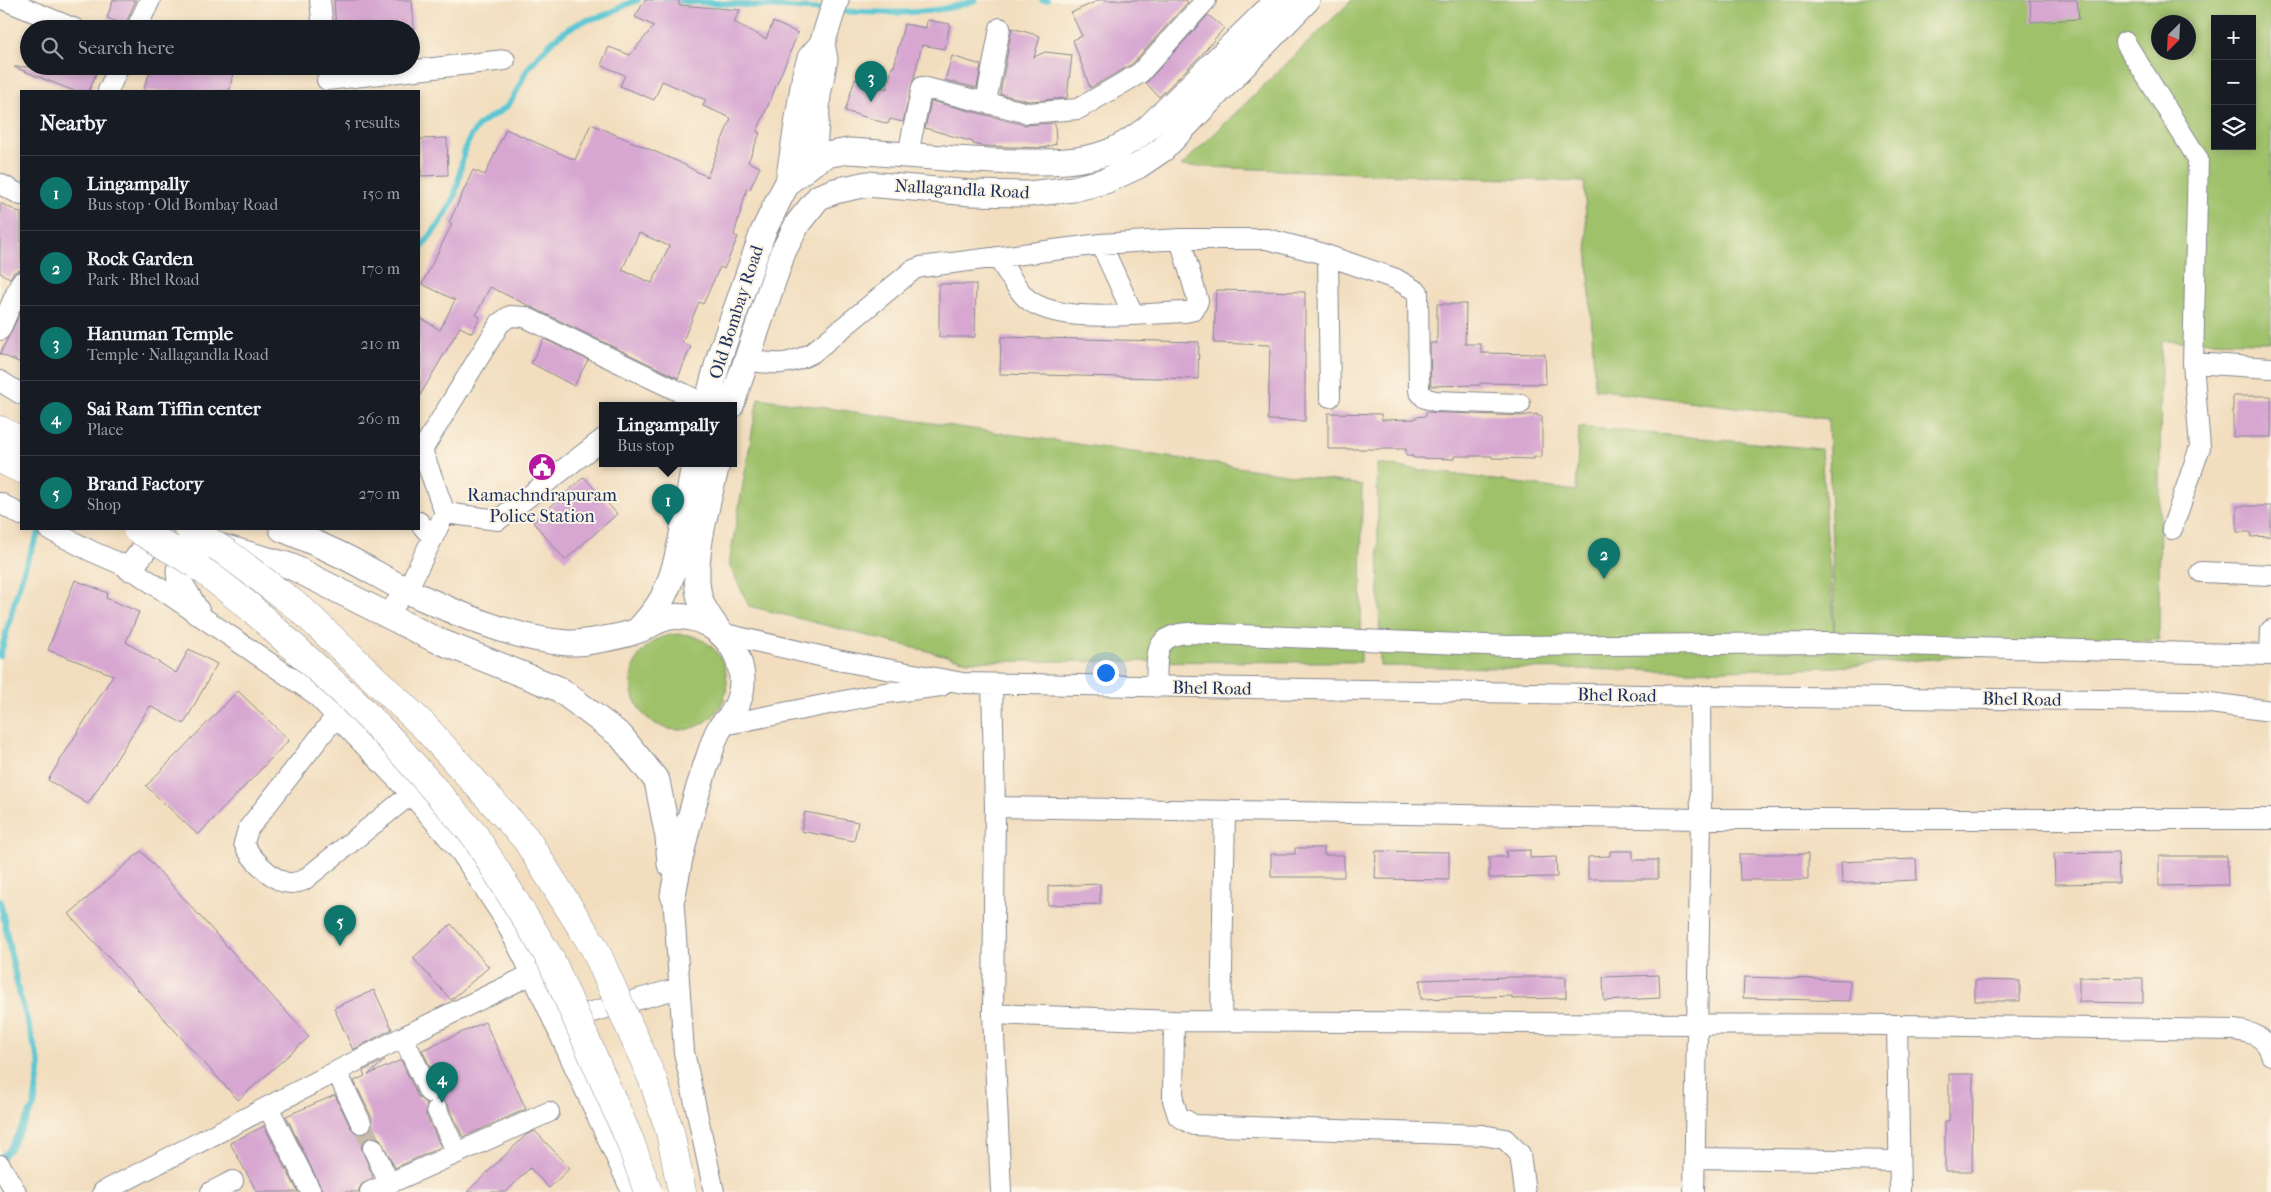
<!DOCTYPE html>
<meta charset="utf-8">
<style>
:root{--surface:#171b24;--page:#20242c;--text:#f1f3f6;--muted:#9ea1a6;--line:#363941;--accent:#0f766e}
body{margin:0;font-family:"IM FELL French Canon",serif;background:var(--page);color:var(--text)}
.controls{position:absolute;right:15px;top:15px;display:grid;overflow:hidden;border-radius:0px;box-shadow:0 2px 8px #0003}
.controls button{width:45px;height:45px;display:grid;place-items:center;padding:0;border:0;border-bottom:1px solid var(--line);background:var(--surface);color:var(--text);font:25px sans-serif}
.compass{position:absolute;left:2151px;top:15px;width:45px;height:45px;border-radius:50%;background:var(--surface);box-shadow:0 2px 8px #0003;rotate:204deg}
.you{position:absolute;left:1105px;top:672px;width:18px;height:18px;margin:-12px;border:4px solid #fff;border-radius:50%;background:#1a73e8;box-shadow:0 0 0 8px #1a73e833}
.badge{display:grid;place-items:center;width:32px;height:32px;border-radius:50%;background:var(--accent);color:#fff;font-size:16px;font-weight:700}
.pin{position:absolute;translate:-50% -41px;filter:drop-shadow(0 1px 2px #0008)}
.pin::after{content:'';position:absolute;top:26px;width:18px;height:15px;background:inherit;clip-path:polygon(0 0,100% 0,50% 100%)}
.popup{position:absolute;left:599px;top:402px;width:138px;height:65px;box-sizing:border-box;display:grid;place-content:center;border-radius:0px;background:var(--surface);filter:drop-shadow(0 1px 4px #0005);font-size:16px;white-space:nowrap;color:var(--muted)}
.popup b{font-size:19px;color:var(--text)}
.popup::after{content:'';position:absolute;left:50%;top:100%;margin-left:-10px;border:10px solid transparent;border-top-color:var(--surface)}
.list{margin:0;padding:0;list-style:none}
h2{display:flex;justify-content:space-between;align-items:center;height:65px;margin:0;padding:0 20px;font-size:21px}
h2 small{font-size:16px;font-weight:400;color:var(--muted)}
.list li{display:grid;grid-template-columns:32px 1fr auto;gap:15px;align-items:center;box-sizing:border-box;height:75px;padding:0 20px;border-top:1px solid var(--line)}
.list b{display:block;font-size:19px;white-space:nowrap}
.list p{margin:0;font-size:16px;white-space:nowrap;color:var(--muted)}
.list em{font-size:16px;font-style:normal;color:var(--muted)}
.icon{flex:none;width:28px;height:28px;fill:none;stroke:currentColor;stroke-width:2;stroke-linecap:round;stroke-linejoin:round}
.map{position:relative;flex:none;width:2271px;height:1192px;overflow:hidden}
.search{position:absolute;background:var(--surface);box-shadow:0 2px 8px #0003;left:20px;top:20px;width:400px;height:55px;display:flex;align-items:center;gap:12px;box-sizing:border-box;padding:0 18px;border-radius:28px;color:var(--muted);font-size:19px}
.panel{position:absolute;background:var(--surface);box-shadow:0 2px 8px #0003;left:20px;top:90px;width:400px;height:440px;border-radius:0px}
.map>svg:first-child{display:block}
.green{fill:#9fc16a;stroke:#5d7864;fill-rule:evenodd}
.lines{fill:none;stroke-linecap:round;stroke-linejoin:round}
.stream{stroke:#5ac6d2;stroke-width:6}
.building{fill:#d7a7d2;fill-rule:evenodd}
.minor-tunnel{stroke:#c7bbac;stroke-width:20;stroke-dasharray:20 10;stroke-linecap:butt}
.minor-casing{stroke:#86868e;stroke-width:22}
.major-casing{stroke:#86868e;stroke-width:27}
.highway-casing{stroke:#86868e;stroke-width:29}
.minor{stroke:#fff;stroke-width:20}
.major{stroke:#fff;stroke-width:25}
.highway{stroke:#fff;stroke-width:28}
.highway-bridge-casing{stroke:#86868e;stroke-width:29;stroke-linecap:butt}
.highway-bridge{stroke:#fff;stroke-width:28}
.labels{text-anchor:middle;stroke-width:4;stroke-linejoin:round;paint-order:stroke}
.street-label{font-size:18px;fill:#1b2f5e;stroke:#fcf5e5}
.poi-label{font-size:18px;fill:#1b2f5e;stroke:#fcf5e5}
</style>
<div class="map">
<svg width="2271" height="1192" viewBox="0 0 2271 1192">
<rect width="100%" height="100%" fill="#fcf5e5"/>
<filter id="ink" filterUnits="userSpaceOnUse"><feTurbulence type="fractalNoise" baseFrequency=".02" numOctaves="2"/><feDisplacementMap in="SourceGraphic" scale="10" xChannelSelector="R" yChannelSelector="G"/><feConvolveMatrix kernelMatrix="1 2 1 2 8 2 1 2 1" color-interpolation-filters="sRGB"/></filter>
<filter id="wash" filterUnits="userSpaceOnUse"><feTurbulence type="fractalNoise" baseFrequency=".0096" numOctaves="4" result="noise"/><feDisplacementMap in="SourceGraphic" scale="20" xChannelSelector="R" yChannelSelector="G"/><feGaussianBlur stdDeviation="1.12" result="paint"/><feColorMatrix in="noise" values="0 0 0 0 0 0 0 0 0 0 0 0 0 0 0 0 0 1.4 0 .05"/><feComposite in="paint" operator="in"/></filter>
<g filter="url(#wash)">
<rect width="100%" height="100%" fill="#f2debf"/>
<path class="green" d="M1352 0H2271V342L2161 341 2159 640 1836 667 1689 671 1380 666 1377 464 1576 491 1579 427 1821 449 1835 647 1828 419 1595 389 1584 182 1181 166ZM2215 19H2252V146H2215ZM2158 22H2188V52H2158Z
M758 398 1362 485 1361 662 967 661 749 606 729 564Z
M631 682a48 48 0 1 1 96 0a48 48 0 1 1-96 0Z"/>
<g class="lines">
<path class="stream" d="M665 0 828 10
M1042 0H1047
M838 11C879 13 937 16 975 0
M419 252C430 234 443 222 452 202 462 180 459 153 473 133 484 116 498 116 508 105 518 93 521 78 530 66 541 51 558 34 575 25 585 19 599 18 610 13 620 8 627 3 638 0
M0 656C12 613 21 568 41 529
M0 900 18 989 40 1065 34 1106 9 1150 0 1159"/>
</g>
<g id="blocks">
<path class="building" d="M113 0H136L125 25 107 18Z
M334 0H412L414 29H336Z
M645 0H679V5L740 10 734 22 766 39 773 22 798 33 757 132 760 133 748 162 760 167 750 189 747 188 734 235 738 237 724 269 720 267 703 304 699 302 682 343 691 346 678 378 490 287 476 315 480 317 472 333 460 327 419 397V317L440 330 455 300 422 284 452 224 449 223 473 170 485 175 506 129 575 160 591 124 679 162 707 177 731 118 703 106 706 100 662 81 654 100 620 86 625 75 601 65 609 47 630 55 654 26 635 17ZM639 233 669 246 652 283 622 270Z
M1099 0H1186L1188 2 1132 64 1090 88 1073 40 1082 36 1071 13Z
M2030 0H2077L2079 19 2031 22Z
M1208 15 1224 28 1203 53 1159 97 1146 83Z
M927 20 950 24 945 49 922 45 903 122 890 119 888 124 845 111 855 79 887 89 892 67H894L904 24 926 28Z
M1012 28 1040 36 1034 57 1045 52 1072 55 1067 98 1029 101 1000 94Z
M952 56 981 65 977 88 945 80Z
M99 66 89 91H74L14 67Z
M152 66H220L234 70 229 91H143Z
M931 101 1025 125 1055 123 1056 144 1043 148 982 146 973 144V142L925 128Z
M447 138 448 175 421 176 420 139Z
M0 203 21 213V270L14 272 10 278 0 273Z
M939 284H976L975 337H939Z
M1216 290 1305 292V421L1268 420 1270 345 1214 343Z
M1437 304H1466L1465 344H1481V353L1545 354 1546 384 1480 383V385L1431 386 1430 343H1437Z
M21 311V363L0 354Z
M1001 337 1199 342 1198 379 1000 374Z
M544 339 588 360 574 386 531 363Z
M2233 396H2271V437H2233Z
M1426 412 1520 416 1537 414V416H1542V457H1534V459L1492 458V456H1454V459L1413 458V456H1406V449H1328V413L1381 414 1382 420 1415 419V417L1426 416Z
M584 477 617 514 565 560 533 522Z
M2237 506H2271V536L2251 537V532H2237Z
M75 580 108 593 106 598 139 612 126 642 176 673 189 649 217 664 184 724 150 706 88 804 48 780 113 675 48 650Z
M238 691 289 740 198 835 146 786Z
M805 812 858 822 854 841 801 831Z
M1295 848H1324V855H1344V877H1271V854H1295Z
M1530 850V858L1556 857 1557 877 1489 878V857H1507L1506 851Z
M141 851 309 1037 238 1100 69 914Z
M1376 851 1449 852V880L1375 879Z
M1610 851H1633V860H1658V879H1588V857L1610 856Z
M2118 852 2119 883 2055 884 2054 853Z
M1739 854H1808V880H1740Z
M2159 856H2227L2228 885 2159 886Z
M1916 859 1917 880 1842 883 1841 862Z
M1100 884V904L1048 905V886Z
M451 924 489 967 451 1000 413 958Z
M1659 975 1660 998 1604 1001 1603 977Z
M1511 977H1566V998L1512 999V996L1421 999 1420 980Z
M1744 977 1850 980V1001L1743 998Z
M2079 977 2143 978V1003L2079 1002Z
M1975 980 2020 981V1001H1975Z
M374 990 392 1029 353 1050 334 1008Z
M485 1022 526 1109 463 1137 448 1105 439 1098 440 1087 422 1050Z
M385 1060 368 1075 401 1060 418 1097 427 1104 426 1115 441 1147 395 1168 380 1139 375 1136 369 1137 363 1142 361 1147 373 1177 361 1185 358 1192H323L286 1116 335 1095 351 1128 360 1135 366 1133 371 1129 372 1118 354 1081 365 1076 363 1071Z
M1949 1074H1973L1972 1171H1945V1121H1949Z
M264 1126 298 1192H257L230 1143Z
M535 1131 570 1168 549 1188 530 1168 506 1192H467L526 1135Z"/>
</g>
</g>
<g filter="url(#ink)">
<use href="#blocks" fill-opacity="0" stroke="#86868e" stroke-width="1"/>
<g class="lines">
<path class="minor-tunnel" d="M361 1123 373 1148"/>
<defs>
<path id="minor" d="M5 0 75 29
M320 0 323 29
M136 29 150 0
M2125 42 2198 159 2193 363 2200 447 2172 529
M327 80 505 60
M108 91 119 66
M986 102 1000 28
M908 154 922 87 1028 113 1078 109 1140 73 1206 0
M0 184 21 195
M1101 244 1133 314
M1328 256 1330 397
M997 257C1006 269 1015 287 1026 298 1058 326 1144 313 1185 312L1194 310 1198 301 1180 239
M0 330 21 282
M746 360C774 364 786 367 812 353L913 270 921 267 1101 244 1180 239H1267L1317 252 1396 279 1418 292 1419 391 1425 398 1435 401 1520 404
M2193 363 2271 368
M0 381 21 394
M422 450 500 323 510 316 525 317 707 405
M0 503 21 515
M445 513 498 520 603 439
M419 522 433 538
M48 529 91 551 130 568 315 694 411 794 462 854 503 917 532 974 632 1192
M2201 572 2271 575
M387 614 407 590 445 513 422 450 419 446
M721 633 837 660 963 683 1700 696 2195 701 2271 711
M2270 655 2271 630
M992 684 995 807
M1156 687C1158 656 1151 635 1189 633L1510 646 1824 643 2271 655
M337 715 248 829 244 843C249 857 270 877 284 882 291 884 297 883 304 880L411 794
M723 725 879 694 941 686
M673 895 684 1052 714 1192
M993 1014 1174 1021 1897 1025 2234 1030C2250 1032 2267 1036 2271 1055
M563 1020 679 988
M1174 1021 1173 1100 1178 1116 1194 1125 1482 1135 1505 1139 1520 1154 1525 1192
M1221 1021 1225 812
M1897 1025 1900 1192
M403 1037 429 1092
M337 1072 361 1123
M268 1107 311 1192
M437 1110 457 1153
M373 1148 389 1183
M1696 1158 1899 1161
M0 1165 16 1192
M103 1192 403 1037 532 974
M211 1192 233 1181
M370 1192 549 1112
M1001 1192 993 1014 995 807 1701 819H2271
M1694 1192 1701 819 1700 696"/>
<path id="major" d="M813 163 818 95 825 59 822 44
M788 182 805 74 810 58 822 44 836 0
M706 406 720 355 763 232 781 195 788 182 813 163 826 155 848 151C905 154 962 161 1019 162 1047 162 1078 163 1106 153 1121 148 1135 138 1148 128L1278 0
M731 406 783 252 798 223 819 197 835 191 867 184 971 193 1028 194 1073 189 1105 181 1138 166 1163 149 1307 0
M717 464C709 500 687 570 702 604 706 614 713 622 719 631
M282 529C302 537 322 546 341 555 366 567 389 582 414 594 460 615 518 640 568 643 582 644 626 636 639 630 650 626 658 619 670 617 704 613 735 637 741 670 744 685 740 701 732 714 729 719 723 723 720 728 715 735 712 748 709 756 693 802 681 847 673 895
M130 568 160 529
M197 612 180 583 179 570 185 556 191 549 212 544 290 566 434 639 559 689 621 736 657 781 668 837 670 864
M639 629C649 618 658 608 664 595 681 561 687 502 694 464"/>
<path id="highway" d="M0 430 21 441
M0 459 21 469
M196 564 251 608
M653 1080 670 1132 682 1192"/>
</defs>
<use href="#minor" class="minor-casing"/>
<use href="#major" class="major-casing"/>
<use href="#highway" class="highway-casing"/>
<use href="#minor" class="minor"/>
<use href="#major" class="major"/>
<use href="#highway" class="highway"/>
<defs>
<path id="highway-bridge" d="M137 529 196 564
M190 529 227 553 303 611 425 727 526 839 595 949 653 1080
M251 608 351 699 393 742 475 836 551 960 630 1141 648 1192"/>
</defs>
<use href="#highway-bridge" class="highway-bridge-casing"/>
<use href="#highway-bridge" class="highway-bridge"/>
</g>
</g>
<defs>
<symbol id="civic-disc" viewBox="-11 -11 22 22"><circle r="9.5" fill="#b5179e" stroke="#fcf5e5"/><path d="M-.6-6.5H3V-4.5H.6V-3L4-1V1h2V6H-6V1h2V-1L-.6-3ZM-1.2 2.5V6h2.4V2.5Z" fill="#fff"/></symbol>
</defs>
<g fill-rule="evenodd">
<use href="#civic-disc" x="526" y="451" width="32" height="32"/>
</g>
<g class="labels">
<g class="street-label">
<text transform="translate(962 189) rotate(3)" y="6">Nallagandla Road</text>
<text transform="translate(736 312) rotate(-72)" y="6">Old Bombay Road</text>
<text transform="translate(1212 688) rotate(1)" y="6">Bhel Road</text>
<text transform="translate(1617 695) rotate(1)" y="6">Bhel Road</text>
<text transform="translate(2022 699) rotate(1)" y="6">Bhel Road</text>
</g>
<g class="poi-label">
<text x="542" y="501">Ramachndrapuram<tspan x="542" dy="21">Police Station</tspan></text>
</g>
</g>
</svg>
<div class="controls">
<button>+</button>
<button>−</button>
<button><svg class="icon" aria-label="layers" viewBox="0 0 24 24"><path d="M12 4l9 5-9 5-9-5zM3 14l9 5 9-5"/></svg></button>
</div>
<svg class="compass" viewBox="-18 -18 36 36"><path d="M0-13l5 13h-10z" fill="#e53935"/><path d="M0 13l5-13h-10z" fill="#9ea1a6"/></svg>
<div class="you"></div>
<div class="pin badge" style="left:668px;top:525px">1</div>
<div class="popup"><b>Lingampally</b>Bus stop</div>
<div class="pin badge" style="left:1604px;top:579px">2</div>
<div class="pin badge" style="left:871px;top:102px">3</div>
<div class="pin badge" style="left:442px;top:1103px">4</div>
<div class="pin badge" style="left:340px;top:946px">5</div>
<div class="search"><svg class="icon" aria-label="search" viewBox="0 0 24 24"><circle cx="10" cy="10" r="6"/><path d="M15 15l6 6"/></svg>Search here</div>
<section class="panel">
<h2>Nearby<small>5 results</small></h2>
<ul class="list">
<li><span class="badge">1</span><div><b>Lingampally</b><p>Bus stop · Old Bombay Road</p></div><em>150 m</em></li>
<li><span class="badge">2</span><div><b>Rock Garden</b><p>Park · Bhel Road</p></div><em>170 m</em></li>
<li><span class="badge">3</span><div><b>Hanuman Temple</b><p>Temple · Nallagandla Road</p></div><em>210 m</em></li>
<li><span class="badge">4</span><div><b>Sai Ram Tiffin center</b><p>Place</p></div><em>260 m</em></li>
<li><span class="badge">5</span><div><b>Brand Factory</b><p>Shop</p></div><em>270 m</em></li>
</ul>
</section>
</div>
